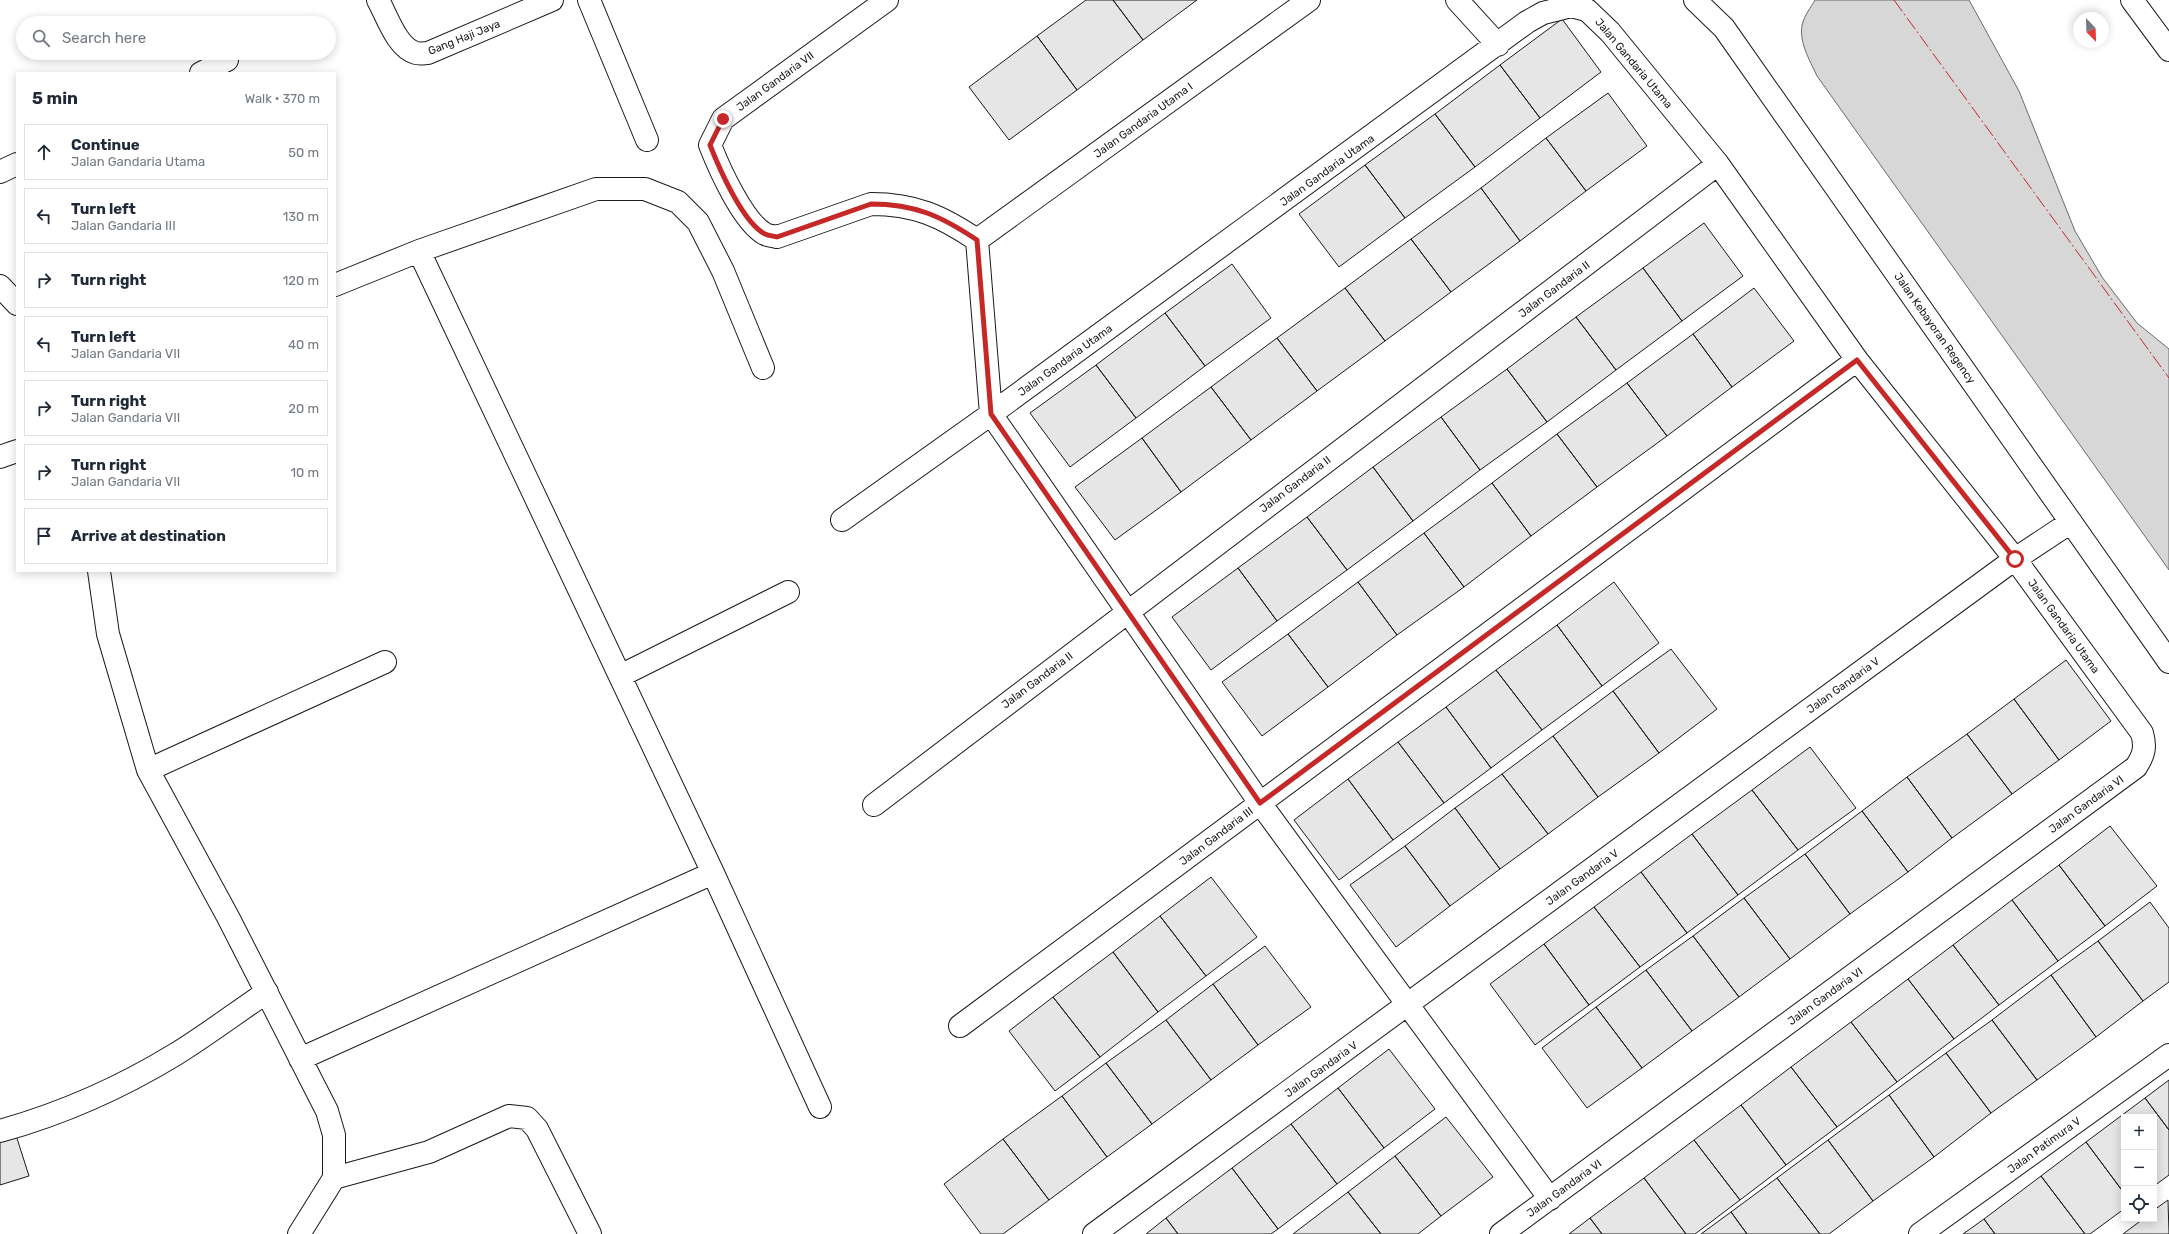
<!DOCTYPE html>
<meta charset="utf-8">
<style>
:root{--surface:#fff;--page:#f6f6f7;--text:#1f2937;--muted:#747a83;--line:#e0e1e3}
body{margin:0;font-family:Rubik,sans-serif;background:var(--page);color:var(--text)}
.controls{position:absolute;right:12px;bottom:12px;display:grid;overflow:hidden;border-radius:0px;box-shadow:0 2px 10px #0003}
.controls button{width:36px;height:36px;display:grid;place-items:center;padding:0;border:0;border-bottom:1px solid var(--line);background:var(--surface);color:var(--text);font:20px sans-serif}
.compass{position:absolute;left:2073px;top:12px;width:36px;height:36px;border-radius:50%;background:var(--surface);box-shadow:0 2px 10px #0003;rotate:157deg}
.stop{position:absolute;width:12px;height:12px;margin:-9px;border:3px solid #c62828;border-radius:50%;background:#fff}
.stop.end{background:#c62828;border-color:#fff;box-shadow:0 1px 4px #0008}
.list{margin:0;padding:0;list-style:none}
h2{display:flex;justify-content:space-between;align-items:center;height:52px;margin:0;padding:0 16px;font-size:17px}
h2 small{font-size:13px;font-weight:400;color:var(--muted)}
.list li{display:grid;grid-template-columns:26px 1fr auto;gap:12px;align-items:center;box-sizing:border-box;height:56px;margin:0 8px 8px;padding:0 8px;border:1px solid var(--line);border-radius:0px}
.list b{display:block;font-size:15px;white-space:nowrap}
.list p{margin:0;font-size:13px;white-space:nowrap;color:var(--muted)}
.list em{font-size:13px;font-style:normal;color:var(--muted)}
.icon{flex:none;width:22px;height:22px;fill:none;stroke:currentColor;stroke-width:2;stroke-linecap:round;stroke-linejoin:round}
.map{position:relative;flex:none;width:2169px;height:1234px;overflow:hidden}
.search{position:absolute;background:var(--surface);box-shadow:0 2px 10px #0003;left:16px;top:16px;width:320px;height:44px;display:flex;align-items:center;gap:10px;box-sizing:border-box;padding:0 14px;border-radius:22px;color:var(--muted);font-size:15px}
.panel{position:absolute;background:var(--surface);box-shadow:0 2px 10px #0003;left:16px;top:72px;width:320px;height:500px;border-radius:0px}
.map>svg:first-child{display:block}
.water{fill:#d7d7d7;stroke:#6a6a6a}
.building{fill:#e6e6e6;stroke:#1a1a1a}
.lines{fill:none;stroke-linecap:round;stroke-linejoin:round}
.minor-casing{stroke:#1a1a1a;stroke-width:24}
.minor{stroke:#fff;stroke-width:22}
.power{stroke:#c62828;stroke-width:1;stroke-dasharray:14 3 2 3;stroke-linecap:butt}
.route{stroke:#c62828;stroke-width:5}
.labels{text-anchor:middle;stroke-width:3;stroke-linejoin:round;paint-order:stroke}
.street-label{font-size:11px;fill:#1a1a1a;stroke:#fff}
</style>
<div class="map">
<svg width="2169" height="1234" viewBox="0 0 2169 1234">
<rect width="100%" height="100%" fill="#fff"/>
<path class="water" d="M1815 0H1969L2019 91 2075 231 2102 277 2137 323 2169 349V570L1817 76C1810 61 1797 39 1803 22 1805 15 1811 7 1815 0Z"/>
<path class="building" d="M1086 0H1113L1143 40 1077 90 1037 36Z
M1113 0H1197L1143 40Z
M1562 19 1601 72 1540 118 1500 65Z
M1037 36 1077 90 1009 140 969 87Z
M1500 65 1540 118 1475 167 1435 114Z
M1608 93 1647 146 1586 191 1546 138Z
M1435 114 1475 167 1405 218 1365 165Z
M1546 138 1586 191 1520 241 1481 188Z
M1365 165 1405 218 1339 267 1299 214Z
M1481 188 1520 241 1451 292 1411 239Z
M1704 223 1743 276 1682 321 1643 268Z
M1411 239 1451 292 1385 341 1345 288Z
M1232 264 1271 318 1205 366 1165 313Z
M1643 268 1682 321 1616 370 1576 317Z
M1345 288 1385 341 1317 391 1277 338Z
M1754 288 1794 341 1732 387 1693 334Z
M1165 313 1205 366 1136 418 1096 365Z
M1576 317 1616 370 1547 422 1507 369Z
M1693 334 1732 387 1667 436 1627 383Z
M1277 338 1317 391 1251 440 1211 387Z
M1096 365 1136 418 1070 467 1030 413Z
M1507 369 1547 422 1480 470 1441 417Z
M1627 383 1667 436 1597 487 1557 434Z
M1211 387 1251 440 1181 492 1142 438Z
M1441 417 1480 470 1413 521 1373 467Z
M1557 434 1597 487 1531 536 1492 483Z
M1142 438 1181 492 1115 540 1075 487Z
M1373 467 1413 521 1347 570 1307 517Z
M1492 483 1531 536 1464 587 1424 533Z
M1307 517 1347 570 1277 621 1238 568Z
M1424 533 1464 587 1397 635 1358 582Z
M1238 568 1277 621 1211 670 1172 617Z
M1358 582 1397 635 1328 687 1288 634Z
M1614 582 1659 643 1602 686 1557 625Z
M1557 625 1602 686 1542 730 1496 670Z
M1288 634 1328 687 1262 736 1222 682Z
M1671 649 1717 709 1659 753 1613 691Z
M2066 660 2111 721 2059 760 2014 699Z
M1496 670 1542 730 1491 768 1446 707Z
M1613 691 1659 753 1598 797 1553 736Z
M2014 699 2059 760 2012 794 1967 734Z
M1446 707 1491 768 1444 803 1398 742Z
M1967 734 2012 794 1952 838 1907 777Z
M1553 736 1598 797 1548 834 1502 774Z
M1398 742 1444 803 1393 840 1348 779Z
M1810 747 1856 808 1798 850 1752 790Z
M1502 774 1548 834 1500 869 1455 808Z
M1907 777 1952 838 1908 872 1862 811Z
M1348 779 1393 840 1339 880 1294 820Z
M1752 790 1798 850 1738 895 1692 834Z
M1455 808 1500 869 1450 906 1405 846Z
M1862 811 1908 872 1850 914 1805 854Z
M2110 826 2157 886 2105 926 2059 865Z
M1692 834 1738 895 1687 933 1641 872Z
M1405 846 1450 906 1396 947 1350 885Z
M1805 854 1850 914 1790 959 1744 898Z
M2059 865 2105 926 2058 961 2012 900Z
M1641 872 1687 933 1640 967 1594 907Z
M1211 877 1257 937 1206 976 1160 916Z
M1744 898 1790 959 1739 997 1693 936Z
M2012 900 2058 961 1999 1005 1953 945Z
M2150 902 2169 928V982L2143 1001 2098 941Z
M1594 907 1640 967 1589 1005 1544 944Z
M1160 916 1206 976 1158 1012 1113 952Z
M1693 936 1739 997 1692 1031 1646 970Z
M2098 941 2143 1001 2096 1037 2051 975Z
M1544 944 1589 1005 1535 1045 1490 984Z
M1953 945 1999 1005 1954 1039 1908 979Z
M1265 946 1311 1007 1258 1045 1213 984Z
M1113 952 1158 1012 1100 1057 1053 997Z
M1646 970 1692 1031 1642 1068 1596 1007Z
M2051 975 2096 1037 2037 1080 1992 1020Z
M1908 979 1954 1039 1897 1082 1851 1022Z
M1213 984 1258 1045 1211 1080 1166 1020Z
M1053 997 1100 1057 1055 1091 1009 1031Z
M1596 1007 1642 1068 1587 1108 1542 1048Z
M1166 1020 1211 1080 1152 1124 1106 1063Z
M1992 1020 2037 1080 1991 1113 1946 1053Z
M1851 1022 1897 1082 1837 1127 1791 1067Z
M1389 1049 1435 1109 1384 1148 1338 1088Z
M1946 1053 1991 1113 1934 1157 1889 1095Z
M1106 1063 1152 1124 1107 1157 1062 1096Z
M1791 1067 1837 1127 1786 1165 1741 1105Z
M2169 1080V1130L2145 1098Z
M1338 1088 1384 1148 1337 1184 1291 1124Z
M1889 1095 1934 1157 1873 1201 1828 1140Z
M1062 1096 1107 1157 1049 1200 1003 1139Z
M2145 1098 2169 1130V1175L2154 1186V1117H2124V1193L2086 1142Z
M1741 1105 1786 1165 1740 1200 1694 1140Z
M1446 1117 1493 1177 1441 1216 1395 1156Z
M1291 1124 1337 1184 1278 1229 1232 1168Z
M15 1132 29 1176 0 1185V1137Z
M1003 1139 1049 1200 1003 1234H981L944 1184Z
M1694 1140 1740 1200 1695 1234H1686L1644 1178Z
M1828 1140 1873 1201 1829 1234H1820L1777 1178Z
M2086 1142 2124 1193V1209L2090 1234H2085L2041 1176Z
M1395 1156 1441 1216 1418 1234H1381L1348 1192Z
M1232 1168 1278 1229 1271 1234H1178L1166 1218Z
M2041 1176 2085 1234H1995L1984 1219Z
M1644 1178 1686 1234H1602L1590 1218Z
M1777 1178 1820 1234H1747L1731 1212Z
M1348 1192 1381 1234H1293Z
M2168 1200 2169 1234H2123L2143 1219H2154V1210Z
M1731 1212 1747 1234H1701Z
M1166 1218 1178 1234H1146Z
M1590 1218 1602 1234H1569Z
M1984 1219 1995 1234H1963Z"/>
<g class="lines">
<defs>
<path id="minor" d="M378 0C387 16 397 48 416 53 420 54 425 53 428 53L552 0
M589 0 647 140
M887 0 723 119 710 145C719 168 743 222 765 234 769 236 774 236 777 237L871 204C915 204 941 216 977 240
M1457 0 1498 45
M1695 0 1724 28 2169 662
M2132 0 2169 50
M201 73 227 60
M0 172 17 164
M977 240 991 414 1260 803 1550 1199
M977 240 1309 0
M419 251 713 873 820 1107
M335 285 419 251 596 189H645L678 202 698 222 723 271 763 368
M0 286 17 304
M0 457 17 451
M842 520 991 414 1527 22 1543 13 1571 6 1587 10 1610 32 1718 164 1857 360 2015 559 2142 733C2146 747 2144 755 2136 767L1501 1234
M99 571 108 634 148 770 228 917 327 1111 334 1135V1178L299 1234
M620 676 788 592
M148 770 385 662
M874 805 1718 164
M960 1026 1857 360
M300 1059 713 873
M0 1131C61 1114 122 1087 176 1054 207 1035 237 1012 267 992
M334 1178 429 1152 509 1116 527 1118 537 1129 590 1234
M1094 1234 2015 559 2071 522
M1920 1234 2169 1055"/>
</defs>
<use href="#minor" class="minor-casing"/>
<use href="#minor" class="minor"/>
<path class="power" d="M1894 0 2169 378"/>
</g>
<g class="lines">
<path class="route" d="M723 119 710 145C719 168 743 223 765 234 769 236 774 236 777 237L871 204C915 204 941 216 977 240L991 414 1260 803 1857 360 2015 559"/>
</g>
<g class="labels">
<g class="street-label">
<text transform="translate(464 37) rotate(-22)" y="4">Gang Haji Jaya</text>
<text transform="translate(1634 63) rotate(50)" y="4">Jalan Gandaria Utama</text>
<text transform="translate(775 81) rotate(-36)" y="4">Jalan Gandaria VII</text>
<text transform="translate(1143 120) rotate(-36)" y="4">Jalan Gandaria Utama I</text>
<text transform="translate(1327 170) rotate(-36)" y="4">Jalan Gandaria Utama</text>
<text transform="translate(1554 289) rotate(-37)" y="4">Jalan Gandaria II</text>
<text transform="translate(1935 328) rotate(55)" y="4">Jalan Kebayoran Regency</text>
<text transform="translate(1065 360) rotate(-36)" y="4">Jalan Gandaria Utama</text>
<text transform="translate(1295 484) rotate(-37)" y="4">Jalan Gandaria II</text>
<text transform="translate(2064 626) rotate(54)" y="4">Jalan Gandaria Utama</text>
<text transform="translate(1037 680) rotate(-37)" y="4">Jalan Gandaria II</text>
<text transform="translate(1843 685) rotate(-36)" y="4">Jalan Gandaria V</text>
<text transform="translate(2086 804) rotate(-36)" y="4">Jalan Gandaria VI</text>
<text transform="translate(1216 836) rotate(-37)" y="4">Jalan Gandaria III</text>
<text transform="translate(1582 877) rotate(-36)" y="4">Jalan Gandaria V</text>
<text transform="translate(1825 996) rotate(-36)" y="4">Jalan Gandaria VI</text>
<text transform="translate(1321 1069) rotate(-36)" y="4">Jalan Gandaria V</text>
<text transform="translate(2044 1145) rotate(-36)" y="4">Jalan Patimura V</text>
<text transform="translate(1564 1188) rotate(-36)" y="4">Jalan Gandaria VI</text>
</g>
</g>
</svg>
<div class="controls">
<button>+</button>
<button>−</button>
<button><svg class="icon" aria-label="locate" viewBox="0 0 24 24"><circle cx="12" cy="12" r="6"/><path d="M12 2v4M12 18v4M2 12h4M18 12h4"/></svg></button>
</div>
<svg class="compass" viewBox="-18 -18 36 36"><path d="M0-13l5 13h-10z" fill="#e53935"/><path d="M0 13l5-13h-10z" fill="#747a83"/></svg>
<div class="stop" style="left:2015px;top:559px"></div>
<div class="stop end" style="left:723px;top:119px"></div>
<div class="search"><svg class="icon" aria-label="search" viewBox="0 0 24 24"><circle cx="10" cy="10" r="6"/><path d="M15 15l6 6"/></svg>Search here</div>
<section class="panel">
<h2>5 min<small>Walk · 370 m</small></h2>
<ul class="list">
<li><svg class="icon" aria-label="ahead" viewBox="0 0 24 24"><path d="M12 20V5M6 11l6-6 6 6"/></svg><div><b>Continue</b><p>Jalan Gandaria Utama</p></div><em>50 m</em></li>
<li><svg class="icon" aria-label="left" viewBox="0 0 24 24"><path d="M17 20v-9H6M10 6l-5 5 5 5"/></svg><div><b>Turn left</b><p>Jalan Gandaria III</p></div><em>130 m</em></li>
<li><svg class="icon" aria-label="right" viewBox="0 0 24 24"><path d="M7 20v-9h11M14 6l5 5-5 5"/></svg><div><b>Turn right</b></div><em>120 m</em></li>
<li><svg class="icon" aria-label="left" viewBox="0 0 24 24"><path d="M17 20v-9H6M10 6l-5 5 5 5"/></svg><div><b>Turn left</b><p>Jalan Gandaria VII</p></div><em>40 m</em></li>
<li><svg class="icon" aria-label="right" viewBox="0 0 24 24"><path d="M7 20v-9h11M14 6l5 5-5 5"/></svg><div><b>Turn right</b><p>Jalan Gandaria VII</p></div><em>20 m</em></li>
<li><svg class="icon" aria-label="right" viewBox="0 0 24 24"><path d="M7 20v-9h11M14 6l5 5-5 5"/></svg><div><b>Turn right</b><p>Jalan Gandaria VII</p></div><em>10 m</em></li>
<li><svg class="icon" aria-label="arrive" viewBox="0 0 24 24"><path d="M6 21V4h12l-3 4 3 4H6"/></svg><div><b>Arrive at destination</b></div></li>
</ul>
</section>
</div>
